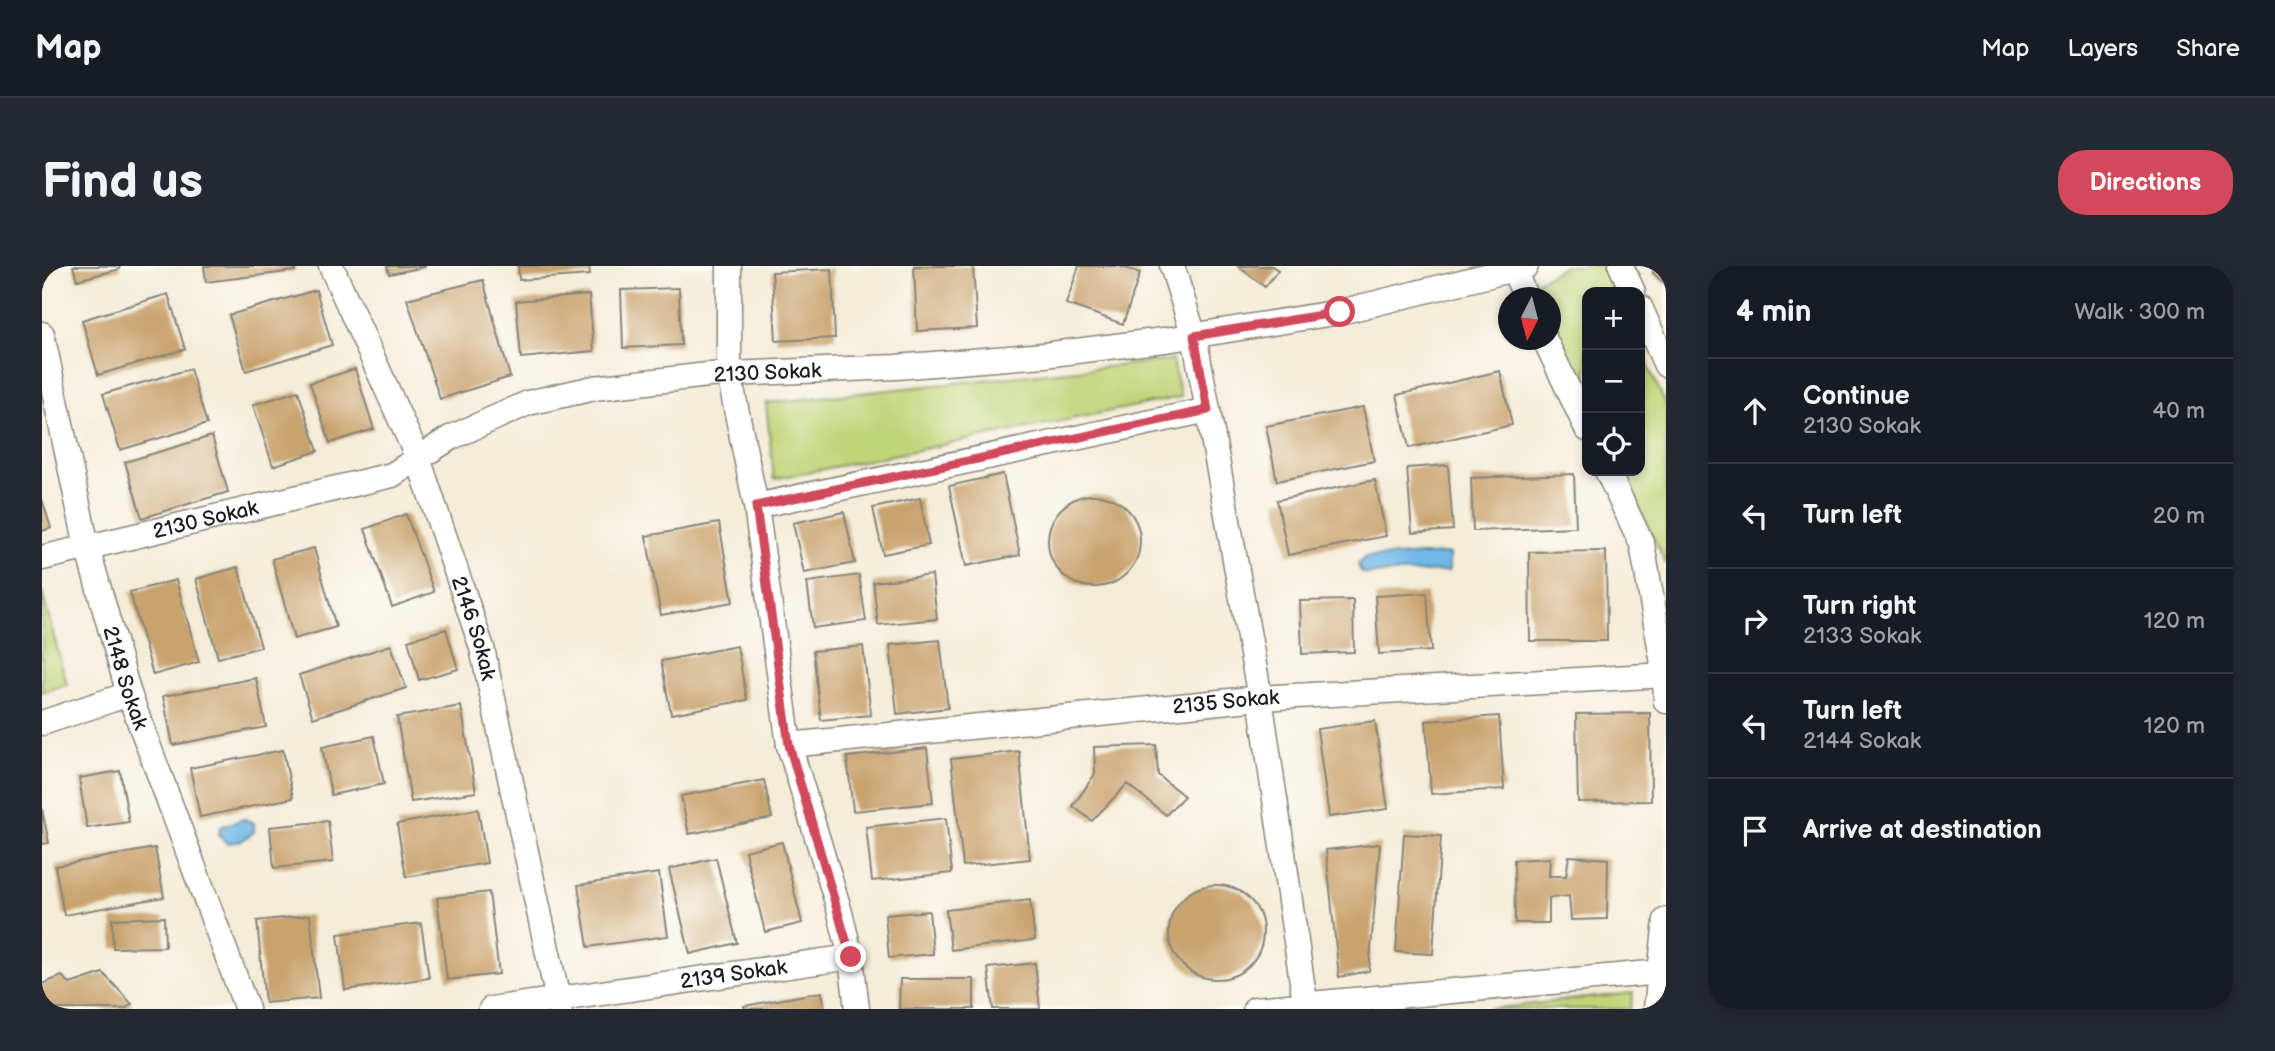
<!DOCTYPE html>
<meta charset="utf-8">
<style>
:root{--surface:#171b24;--page:#242831;--text:#f1f3f6;--muted:#9ea1a6;--line:#363941;--accent:#d1495b}
body{margin:0;font-family:"Balsamiq Sans",sans-serif;background:var(--page);color:var(--text)}
.controls{position:absolute;right:21px;top:21px;display:grid;overflow:hidden;border-radius:14px;box-shadow:0 4px 10px #0003}
.controls button{width:63px;height:63px;display:grid;place-items:center;padding:0;border:0;border-bottom:2px solid var(--line);background:var(--surface);color:var(--text);font:35px sans-serif}
.compass{position:absolute;left:1456px;top:21px;width:63px;height:63px;border-radius:50%;background:var(--surface);box-shadow:0 4px 10px #0003;rotate:186deg}
.stop{position:absolute;width:21px;height:21px;margin:-16px;border:5px solid #d1495b;border-radius:50%;background:#fff}
.stop.end{background:#d1495b;border-color:#fff;box-shadow:0 2px 7px #0008}
.list{margin:0;padding:0;list-style:none}
h2{display:flex;justify-content:space-between;align-items:center;height:91px;margin:0;padding:0 28px;font-size:30px}
h2 small{font-size:23px;font-weight:400;color:var(--muted)}
.list li{display:grid;grid-template-columns:46px 1fr auto;gap:21px;align-items:center;box-sizing:border-box;height:105px;padding:0 28px;border-top:2px solid var(--line)}
.list b{display:block;font-size:26px;white-space:nowrap}
.list p{margin:0;font-size:23px;white-space:nowrap;color:var(--muted)}
.list em{font-size:23px;font-style:normal;color:var(--muted)}
.icon{flex:none;width:38px;height:38px;fill:none;stroke:currentColor;stroke-width:2;stroke-linecap:round;stroke-linejoin:round}
.map{position:relative;flex:none;width:1624px;height:743px;overflow:hidden;border-radius:28px}
header{display:flex;align-items:center;gap:42px;box-sizing:border-box;height:98px;padding:0 35px;background:var(--surface);border-bottom:2px solid var(--line)}
header strong{font-size:33px}
nav{display:flex;gap:38px;margin-inline-start:auto;font-size:24px}
.intro{display:flex;align-items:center;justify-content:space-between;box-sizing:border-box;height:168px;padding:0 42px}
h1{margin:0;font-size:49px}
.button{padding:18px 32px;border-radius:28px;background:var(--accent);color:#fff;font-size:24px;font-weight:700}
main{display:flex;gap:42px;padding:0 42px}
aside{flex:1;background:var(--surface);border-radius:28px;box-shadow:0 4px 10px #0003}
.map>svg:first-child{display:block}
.green{fill:#c0d478;stroke:#6e784a;stroke-width:2}
.water{fill:#6fb8e7;stroke:#466a82;stroke-width:2}
.building{fill:#c9a36e}
.lines{fill:none;stroke-linecap:round;stroke-linejoin:round}
.minor-casing{stroke:#88847a;stroke-width:27}
.minor{stroke:#fff;stroke-width:24}
.route{stroke:#d1495b;stroke-width:9}
.labels{text-anchor:middle;stroke-width:5;stroke-linejoin:round;paint-order:stroke}
.street-label{font-size:21px;fill:#1c1c1c;stroke:#fdfcf7}
</style>
<header>
<strong>Map</strong>
<nav><a>Map</a><a>Layers</a><a>Share</a></nav>
</header>
<div class="intro"><h1>Find us</h1><a class="button">Directions</a></div>
<main>
<div class="map">
<svg width="1624" height="743" viewBox="0 0 1624 743">
<rect width="100%" height="100%" fill="#fdfcf7"/>
<filter id="ink" filterUnits="userSpaceOnUse"><feTurbulence type="fractalNoise" baseFrequency=".0143" numOctaves="2"/><feDisplacementMap in="SourceGraphic" scale="14" xChannelSelector="R" yChannelSelector="G"/><feConvolveMatrix kernelMatrix="1 2 1 2 8 2 1 2 1" color-interpolation-filters="sRGB"/></filter>
<filter id="wash" filterUnits="userSpaceOnUse"><feTurbulence type="fractalNoise" baseFrequency=".00686" numOctaves="4" result="noise"/><feDisplacementMap in="SourceGraphic" scale="28" xChannelSelector="R" yChannelSelector="G"/><feGaussianBlur stdDeviation="1.57" result="paint"/><feColorMatrix in="noise" values="0 0 0 0 0 0 0 0 0 0 0 0 0 0 0 0 0 1.4 0 .05"/><feComposite in="paint" operator="in"/></filter>
<g filter="url(#wash)">
<rect width="100%" height="100%" fill="#f3ecd7"/>
<path class="green" d="M1523 0H1559L1572 26H1545V132L1509 55 1508 32 1497 31 1491 18Z
M1598 82 1624 139V298L1580 205H1598Z
M1130 94 1139 131 732 213 724 137Z
M0 326 25 419 0 426Z
M1591 727 1588 743H1446Z"/>
<path class="water" d="M1407 288V305L1325 308 1319 306 1316 299 1322 291Z
M202 553 212 557V566L199 575 186 577 177 570 178 561Z"/>
<g id="blocks">
<path class="building" d="M31 0H78V3L35 14Z
M162 0H253V5L164 16Z
M345 0H383V1L347 8Z
M476 0H547L548 9 477 14Z
M872 0H931L935 62 875 65Z
M1037 0H1078L1098 7 1081 58 1024 38Z
M1196 0H1230L1236 4 1223 21Z
M1614 0H1624V19L1611 7Z
M790 3 793 72 734 75 730 6Z
M441 14 468 111 398 133 365 33Z
M637 22 639 79 581 82 579 24Z
M274 24 290 79 204 105 187 49Z
M126 28 143 83 56 109 40 54Z
M547 29 552 85 479 92 474 35Z
M148 103 165 158 78 184 61 128Z
M313 103 332 163 288 177 268 117Z
M1458 105 1470 159 1367 182 1355 129Z
M256 125 276 185 231 200 211 139Z
M1321 141 1332 195 1235 215 1224 160Z
M170 170 186 226 100 252 83 196Z
M1406 199 1411 264 1370 267 1365 202Z
M961 208 978 289 924 300 907 220Z
M1532 208 1534 261 1431 265 1429 212Z
M1333 214 1344 270 1246 289 1235 234Z
M1006 275a46 46 0 1 1 92 0a46 46 0 1 1-92 0Z
M878 232 887 279 841 288 831 242Z
M0 233 9 262 0 265Z
M802 246 813 297 762 307 751 257Z
M364 248 392 326 350 341 323 263Z
M677 257 691 336 619 349 604 270Z
M272 282 294 361 252 373 230 293Z
M1564 285 1565 375H1488L1487 286Z
M196 301 219 381 176 392 154 313Z
M817 309 824 355 771 362 765 316Z
M890 309 895 353 836 359 831 316Z
M134 314 157 396 111 409 88 326Z
M1385 327 1389 385 1337 388 1333 330Z
M1311 334 1312 386 1260 388 1258 335Z
M404 363 416 403 377 414 366 374Z
M898 374 906 442 855 448 848 379Z
M349 379 364 422 271 452 257 409Z
M695 380 705 434 629 448 619 395Z
M821 380 829 449 779 454 771 385Z
M214 412 224 461 131 479 121 430Z
M419 440 434 526 369 536 355 451Z
M1608 447 1609 535 1536 536 1534 448Z
M1457 450 1462 523 1389 528 1384 455Z
M1333 455 1346 543 1287 551 1275 463Z
M332 470 342 518 289 529 280 481Z
M1114 479 1116 509 1142 530 1124 549 1085 518 1050 555 1031 540 1053 508 1052 481Z
M885 482 891 537 811 545 805 491Z
M241 484 251 532 158 551 148 502Z
M977 485 988 593 921 600 909 493Z
M78 505 87 556 45 562 37 512Z
M722 514 730 552 647 568 639 530Z
M0 543 7 577 0 578Z
M436 543 445 597 364 611 355 558Z
M904 552 910 607 830 615 824 561Z
M286 555 291 596 232 602 228 561Z
M1362 568 1399 570 1391 688 1354 686Z
M740 576 760 657 723 666 703 585Z
M1338 578 1327 705 1297 711 1284 584Z
M113 582 122 631 22 649 13 600Z
M1527 590 1566 593 1565 653 1529 654 1527 630 1507 632V657H1473L1472 594 1508 592 1507 610H1524Z
M674 592 695 677 648 688 627 603Z
M617 607 626 670 546 681 536 619Z
M1127 666a47 47 0 1 1 94 0a47 47 0 1 1-94 0Z
M447 626 457 708 405 714 395 632Z
M988 634 993 674 909 684 904 644Z
M887 645 891 688 847 692 843 649Z
M268 649 277 732 223 737 215 655Z
M122 651 123 681 71 682 70 653Z
M379 657 387 712 303 724 296 668Z
M993 697 998 743H951L946 702Z
M61 707 90 738 83 743H0V718L20 710 28 718Z
M858 713H932V743H857Z
M780 726 783 743H703L702 740Z"/>
</g>
</g>
<g filter="url(#ink)">
<use href="#blocks" fill-opacity="0" stroke="#88847a" stroke-width="2"/>
<g class="lines">
<defs>
<g id="minor">
<path id="s1" d="M289 0 376 192 440 382 518 743"/>
<path d="M687 0V108L714 240 747 479 797 643 809 691 815 743"/>
<path d="M1130 0 1152 70 1166 144 1218 432 1264 743"/>
<path d="M1470 0 1484 32"/>
<path d="M1579 0 1591 26"/>
<path d="M1598 41 1624 99"/>
<path id="s2" d="M0 68 45 281 87 428 205 743"/>
<path d="M1503 74 1545 163"/>
<path d="M1565 205 1600 278 1623 409 1624 435"/>
<path d="M714 240 1166 144"/>
<path id="s3" d="M0 292 350 209 408 172 486 137 552 122 666 109 854 101 1002 89 1130 73 1298 46 1484 0"/>
<path d="M0 457 87 428"/>
<path id="s4" d="M747 479 1218 432 1624 409"/>
<path id="s5" d="M449 743 809 691"/>
<path d="M1213 743 1619 706"/>
<path d="M1614 743 1624 654"/>
</g>
</defs>
<use href="#minor" class="minor-casing"/>
<use href="#minor" class="minor"/>
</g>
</g>
<g class="lines" filter="url(#ink)">
<path class="route" d="M809 691 747 479 714 240 1166 144 1152 70 1298 46"/>
</g>
<g class="labels">
<g class="street-label">
<text dy="7" stroke="none"><textPath href="#s3" startOffset="756">2130 Sokak</textPath></text>
<text dy="7" stroke="none"><textPath href="#s3" startOffset="168">2130 Sokak</textPath></text>
<text dy="7" stroke="none"><textPath href="#s1" startOffset="390">2146 Sokak</textPath></text>
<text dy="7" stroke="none"><textPath href="#s2" startOffset="354">2148 Sokak</textPath></text>
<text dy="7" stroke="none"><textPath href="#s4" startOffset="439">2135 Sokak</textPath></text>
<text dy="7" stroke="none"><textPath href="#s5" startOffset="245">2139 Sokak</textPath></text>
</g>
</g>
</svg>
<div class="controls">
<button>+</button>
<button>−</button>
<button><svg class="icon" aria-label="locate" viewBox="0 0 24 24"><circle cx="12" cy="12" r="6"/><path d="M12 2v4M12 18v4M2 12h4M18 12h4"/></svg></button>
</div>
<svg class="compass" viewBox="-18 -18 36 36"><path d="M0-13l5 13h-10z" fill="#e53935"/><path d="M0 13l5-13h-10z" fill="#9ea1a6"/></svg>
<div class="stop" style="left:1298px;top:46px"></div>
<div class="stop end" style="left:809px;top:691px"></div>
</div>
<aside>
<h2>4 min<small>Walk · 300 m</small></h2>
<ul class="list">
<li><svg class="icon" aria-label="ahead" viewBox="0 0 24 24"><path d="M12 20V5M6 11l6-6 6 6"/></svg><div><b>Continue</b><p>2130 Sokak</p></div><em>40 m</em></li>
<li><svg class="icon" aria-label="left" viewBox="0 0 24 24"><path d="M17 20v-9H6M10 6l-5 5 5 5"/></svg><div><b>Turn left</b></div><em>20 m</em></li>
<li><svg class="icon" aria-label="right" viewBox="0 0 24 24"><path d="M7 20v-9h11M14 6l5 5-5 5"/></svg><div><b>Turn right</b><p>2133 Sokak</p></div><em>120 m</em></li>
<li><svg class="icon" aria-label="left" viewBox="0 0 24 24"><path d="M17 20v-9H6M10 6l-5 5 5 5"/></svg><div><b>Turn left</b><p>2144 Sokak</p></div><em>120 m</em></li>
<li><svg class="icon" aria-label="arrive" viewBox="0 0 24 24"><path d="M6 21V4h12l-3 4 3 4H6"/></svg><div><b>Arrive at destination</b></div></li>
</ul>
</aside>
</main>
